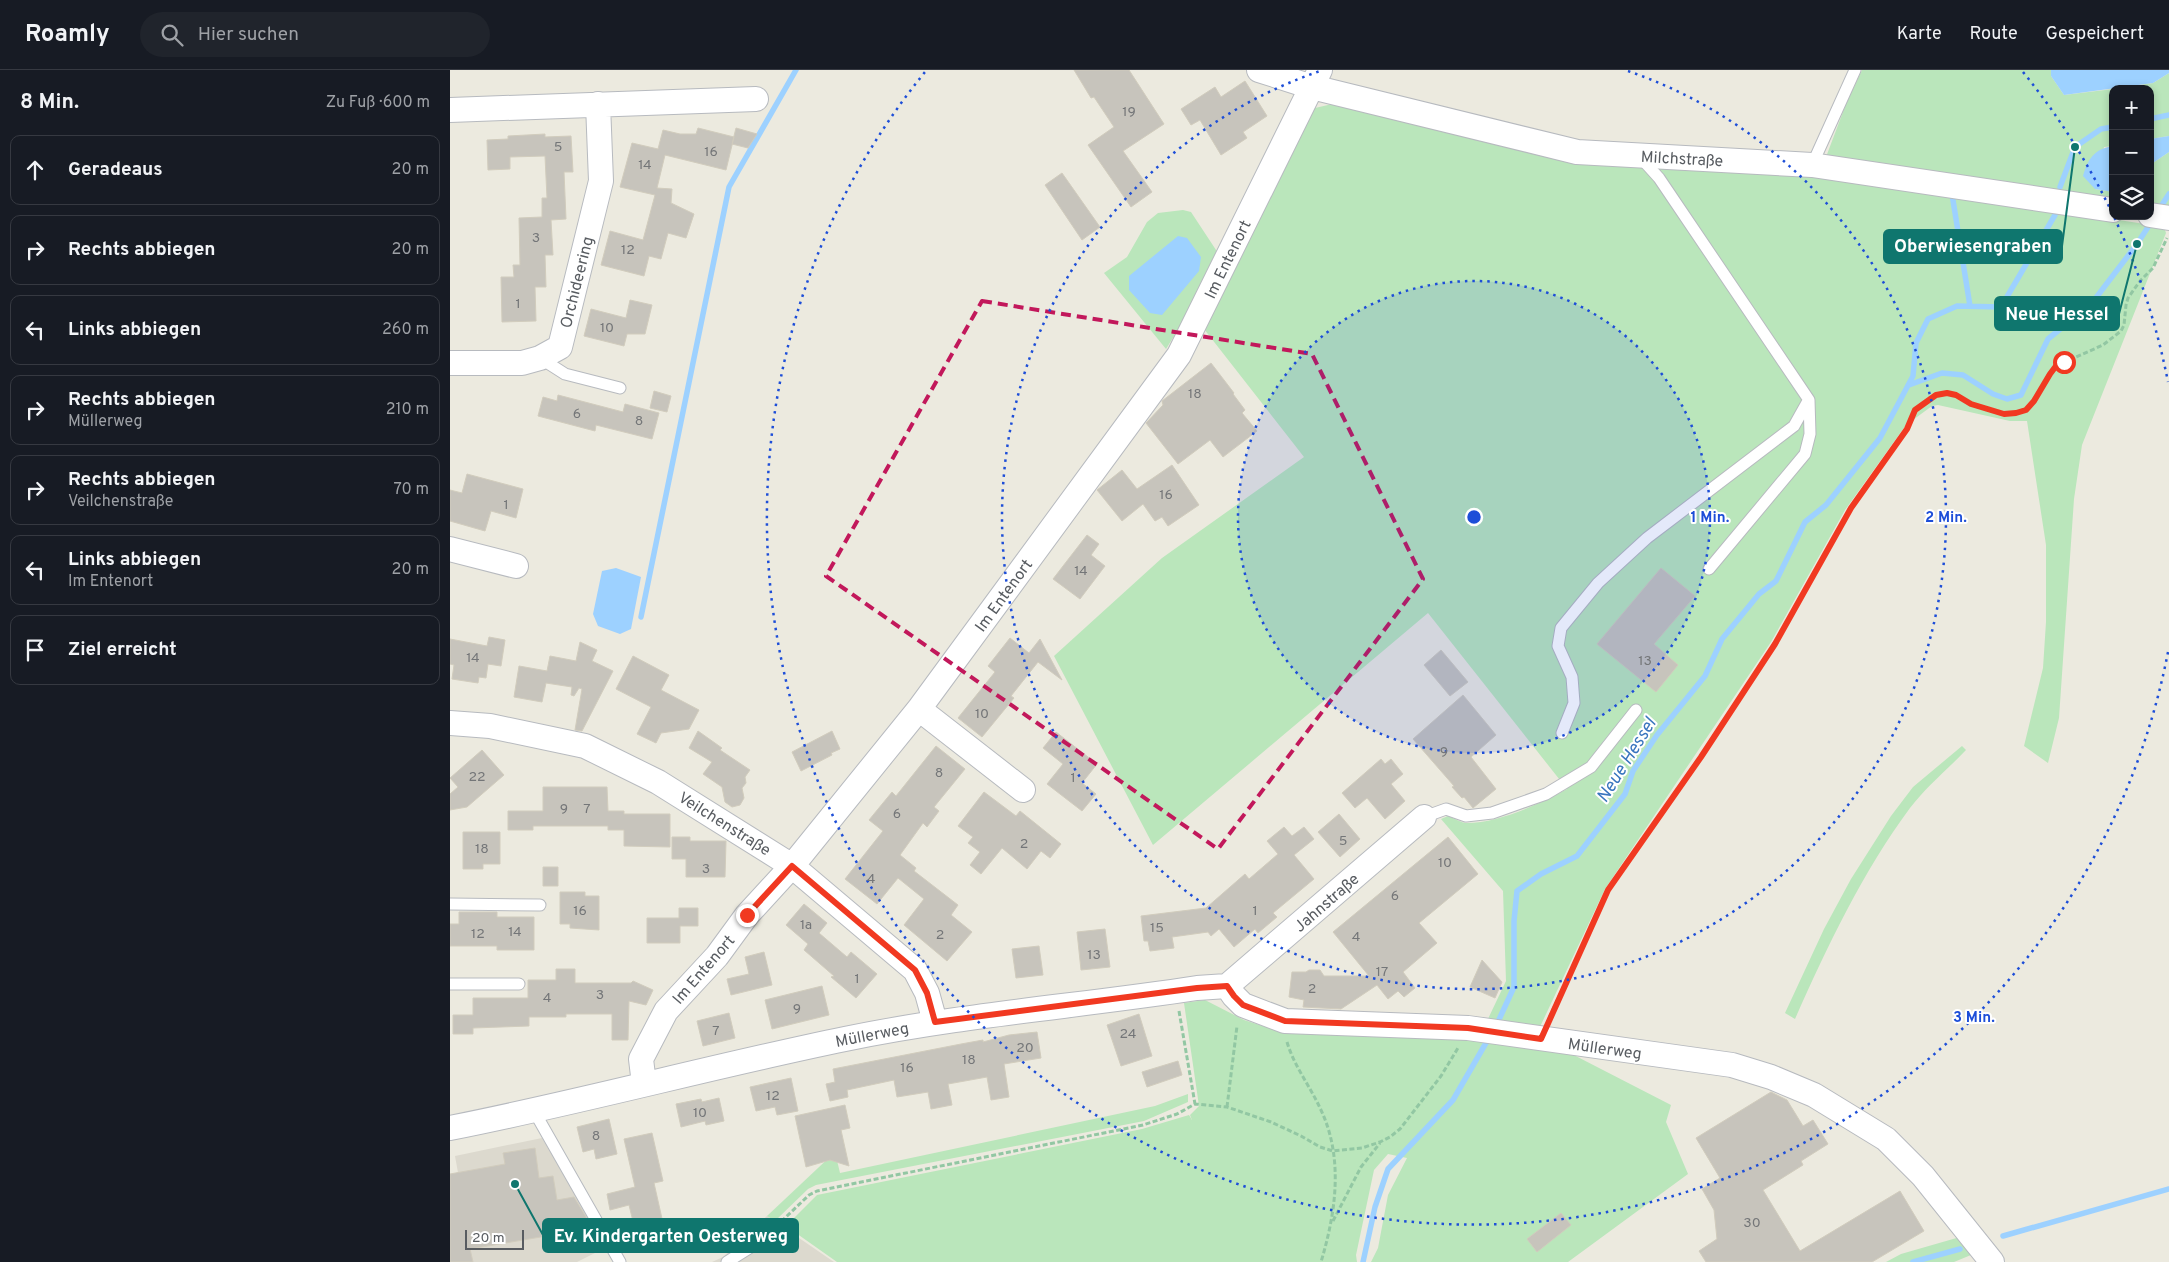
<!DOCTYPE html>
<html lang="de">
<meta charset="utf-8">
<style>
:root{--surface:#171b24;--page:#20242c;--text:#f1f3f6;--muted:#9ea1a6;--line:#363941}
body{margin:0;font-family:Overpass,sans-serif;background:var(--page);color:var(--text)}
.controls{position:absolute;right:15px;top:15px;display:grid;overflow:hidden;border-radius:10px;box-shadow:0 2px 8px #0003}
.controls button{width:45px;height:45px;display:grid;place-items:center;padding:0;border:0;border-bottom:1px solid var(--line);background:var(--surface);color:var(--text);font:25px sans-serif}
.scale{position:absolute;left:15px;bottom:12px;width:59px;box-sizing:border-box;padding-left:5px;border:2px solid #585c61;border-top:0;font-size:14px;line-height:18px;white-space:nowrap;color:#585c61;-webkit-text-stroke:4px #fff;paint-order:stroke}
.stop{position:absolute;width:15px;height:15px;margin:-11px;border:4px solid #f13921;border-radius:50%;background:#fff}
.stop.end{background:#f13921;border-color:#fff;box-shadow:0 1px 5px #0008}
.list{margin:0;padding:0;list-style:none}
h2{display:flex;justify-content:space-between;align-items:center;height:65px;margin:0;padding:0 20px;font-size:21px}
h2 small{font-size:16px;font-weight:400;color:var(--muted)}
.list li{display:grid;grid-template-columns:32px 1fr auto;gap:15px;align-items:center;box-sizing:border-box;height:70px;margin:0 10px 10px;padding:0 10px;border:1px solid var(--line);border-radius:10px}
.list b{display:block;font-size:19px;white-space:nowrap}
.list p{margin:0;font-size:16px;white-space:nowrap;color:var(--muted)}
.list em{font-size:16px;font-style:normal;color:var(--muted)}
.icon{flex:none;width:28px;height:28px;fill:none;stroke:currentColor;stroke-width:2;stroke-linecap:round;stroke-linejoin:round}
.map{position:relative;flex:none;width:1719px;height:1192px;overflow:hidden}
header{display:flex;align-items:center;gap:30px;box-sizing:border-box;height:70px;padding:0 25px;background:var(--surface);border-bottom:1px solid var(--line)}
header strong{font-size:24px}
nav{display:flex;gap:28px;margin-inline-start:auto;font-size:18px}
.search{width:350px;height:45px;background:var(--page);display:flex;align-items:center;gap:12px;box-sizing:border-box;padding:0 18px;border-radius:28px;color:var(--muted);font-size:19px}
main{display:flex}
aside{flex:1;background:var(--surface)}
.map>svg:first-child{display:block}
.education{fill:#dcd9ce}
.green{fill:#bae6bb}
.water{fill:#9dd1ff}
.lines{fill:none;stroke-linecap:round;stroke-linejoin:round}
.stream{stroke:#9dd1ff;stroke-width:5.5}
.building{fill:#c7c4bc;stroke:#d1ccbd}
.service-casing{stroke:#b7babf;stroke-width:13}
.minor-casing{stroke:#b7babf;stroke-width:26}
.path{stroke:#92c7a3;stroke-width:3;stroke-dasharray:5 2.5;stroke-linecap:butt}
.service{stroke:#fff;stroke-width:11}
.minor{stroke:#fff;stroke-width:24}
.route{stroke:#f13921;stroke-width:6}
.marked{fill:none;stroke:#c2185b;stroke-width:4;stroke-dasharray:10 6;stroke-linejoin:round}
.ring{fill:none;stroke:#1d4ed8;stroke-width:2.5;stroke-dasharray:2.5 5}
.labels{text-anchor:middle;stroke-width:4;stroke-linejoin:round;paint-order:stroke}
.number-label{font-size:14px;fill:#747678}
.street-label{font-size:16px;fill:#585c61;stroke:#fff}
.water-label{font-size:18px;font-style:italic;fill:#3975be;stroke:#fff}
.centre{fill:#1d4ed8;stroke:#fff;stroke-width:2.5}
.ring-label{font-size:15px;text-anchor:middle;font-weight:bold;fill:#1d4ed8;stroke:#fff;stroke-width:4;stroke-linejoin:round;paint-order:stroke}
.leader{fill:none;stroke:#0f766e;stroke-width:2}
.callout-dot{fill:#0f766e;stroke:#fff;stroke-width:2}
.callout{fill:#0f766e;stroke:#0f766e;stroke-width:2}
.callout-label{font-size:18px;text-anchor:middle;font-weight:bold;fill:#fff}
</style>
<header>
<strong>Roamly</strong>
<div class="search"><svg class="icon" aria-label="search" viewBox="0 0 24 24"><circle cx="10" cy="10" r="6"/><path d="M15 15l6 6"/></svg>Hier suchen</div>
<nav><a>Karte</a><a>Route</a><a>Gespeichert</a></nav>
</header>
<main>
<aside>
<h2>8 Min.<small>Zu Fuß · 600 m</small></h2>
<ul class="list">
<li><svg class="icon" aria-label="ahead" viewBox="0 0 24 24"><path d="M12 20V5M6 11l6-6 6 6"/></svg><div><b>Geradeaus</b></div><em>20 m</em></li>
<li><svg class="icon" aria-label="right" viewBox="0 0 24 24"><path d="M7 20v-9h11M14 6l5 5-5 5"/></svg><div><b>Rechts abbiegen</b></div><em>20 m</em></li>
<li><svg class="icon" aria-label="left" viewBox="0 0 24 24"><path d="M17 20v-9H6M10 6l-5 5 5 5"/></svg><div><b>Links abbiegen</b></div><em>260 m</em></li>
<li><svg class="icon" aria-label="right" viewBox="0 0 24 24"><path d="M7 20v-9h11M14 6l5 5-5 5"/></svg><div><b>Rechts abbiegen</b><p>Müllerweg</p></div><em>210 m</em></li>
<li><svg class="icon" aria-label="right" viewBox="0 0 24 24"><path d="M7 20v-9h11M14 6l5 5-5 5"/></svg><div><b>Rechts abbiegen</b><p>Veilchenstraße</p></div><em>70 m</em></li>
<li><svg class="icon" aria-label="left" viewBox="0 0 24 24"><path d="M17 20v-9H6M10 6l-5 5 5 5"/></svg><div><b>Links abbiegen</b><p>Im Entenort</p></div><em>20 m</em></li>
<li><svg class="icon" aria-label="arrive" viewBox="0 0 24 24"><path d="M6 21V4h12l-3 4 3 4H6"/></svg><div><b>Ziel erreicht</b></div></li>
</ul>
</aside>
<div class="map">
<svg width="1719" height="1192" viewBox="0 0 1719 1192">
<rect width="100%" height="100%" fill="#eceadf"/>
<path class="education" d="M92 1068 157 1177 127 1192H0L15 1141 5 1086Z
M317 1146 384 1192H262L273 1187Z"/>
<path class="green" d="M1412 0H1601V6L1614 25 1663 19V76L1654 77 1645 119 1663 122V130L1376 87 1396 34Z
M1719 3V66L1700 69V19H1664L1703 13Z
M891 32 1132 91 1362 102 1714 157 1716 163 1632 375 1624 429 1609 648 1598 693 1574 676 1593 598 1596 552V475L1577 351H1560L1488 335 1482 336 1456 355 1395 440 1321 572 1155 819 1089 959 1037 951 1056 911 1053 821 991 749 998 746C1004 748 1011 753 1017 753 1048 753 1090 734 1117 719L978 543 703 775 604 586 712 488 854 387 754 259 865 38Z
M1719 82V139L1700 136V95Z
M733 140 741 142 768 183 737 245 716 279 654 203 677 187 697 152 708 143Z
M1512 676 1516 680C1498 699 1476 717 1460 738 1412 803 1378 875 1345 949L1335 943 1374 859 1401 809 1441 746 1463 717Z
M755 930 794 950 831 962 1016 964 1116 981 1221 1035 1216 1052 1238 1104 1118 1192H921L928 1178 938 1125 957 1088 938 1084 924 1100 906 1185 907 1192H387L336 1156 367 1125 692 1059 739 1045 742 1050 740 1045 749 1036 734 933Z
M738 1024V1032L694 1051 366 1115 358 1119 325 1151 317 1146 385 1082 390 1103 705 1036Z
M1510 1167 1521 1185 1504 1192H1436L1451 1184Z"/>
<path class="water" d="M1601 0H1719V3L1703 13 1614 25 1601 6Z
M1719 66V82L1700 95V69Z
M1663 76V122L1645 119 1633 106C1638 89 1644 79 1663 76Z
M728 166 737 168 751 187 749 201 712 245 700 243 679 220V206Z
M166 498 191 507 181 559 170 564 148 556 143 544 152 501Z"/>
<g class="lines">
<path class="stream" d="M1700 49 1719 45
M1610 117 1625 77 1651 59 1663 57
M1502 124 1520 236
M1708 141 1719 124
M1551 237 1605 145
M1459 315 1492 303 1513 305 1543 324 1557 329 1571 325 1598 269 1642 233 1687 174 1702 151
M191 547 279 117 346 0
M1046 956 1064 917V851L1067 821 1091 804 1127 786 1175 724 1183 701 1207 665 1255 606 1272 569 1309 524 1326 511 1355 452 1376 435 1430 368 1463 306 1466 273 1478 249 1507 236 1551 237 1642 233
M1553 1166 1719 1119
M913 1192 925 1137 938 1099 1003 1030 1040 966
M1463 1192 1510 1179"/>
</g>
<path class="building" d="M624 0H679L714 54 673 81 702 122 681 137 638 75 664 57 644 27 641 28Z
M795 11 817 46 793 62 797 68 771 85 750 50 741 55 731 39 765 17 771 27Z
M248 58 284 67 276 100 215 85 207 118 222 119 221 133 244 144 236 168 218 163 211 189 199 186 194 206 151 195 160 161 193 170 205 125 170 117 182 73 208 79 213 60 230 64H246Z
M286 58 307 64 298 78 282 74Z
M95 64V67L121 66 123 102H114L116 149 101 150 103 185H95L96 217H85L86 251 52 252 51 207H64L63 195H70L69 148 92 147V128H97L95 86 60 87V99L38 100 37 70 58 69V66Z
M612 103 650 157 632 170 595 115Z
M180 230 202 235 195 264H177L174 276 134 266 141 239 176 248Z
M761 293 784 323 783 324 795 340 792 343 807 361 773 387 760 370 728 394 696 353 713 335 712 331Z
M204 321 221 326 217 342 200 338Z
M108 325 173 342 175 334 209 343 202 369 146 355 145 361 88 346 93 327 107 331Z
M722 395 749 435 718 456 712 447 705 451 693 434 672 451 647 420 672 400 687 419Z
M17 404 73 419 66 448 41 441 35 461 0 451V420L12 423Z
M637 465 649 474 641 485 655 496 630 529 603 509Z
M1211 498 1245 526 1204 574 1228 595 1206 622 1147 574Z
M39 567 55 570 51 596 38 594 36 608 29 607 28 613 2 609 4 595 0 594V569L37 576Z
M560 568 579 583 590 569 612 610 588 592 561 626 564 628 532 667 508 648 545 602 538 596Z
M130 572 147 580 142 591 163 601 132 661 125 660 132 619 129 618 124 626 121 625 122 617 96 613 92 632 64 627 69 596 97 601 100 586 126 591Z
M991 580 1018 612 1000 626 974 595Z
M183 586 219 605 211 620 249 640 239 659 211 663 206 673 187 664 201 637 166 619Z
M1013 625 1046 665 1021 687 1046 719 1023 738 1014 727 1012 728 1002 717 1004 716 963 669Z
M248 661 272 678 270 680 300 700 295 707 296 713 292 718 294 728 290 735 282 737 275 732 272 717 253 704 262 692 239 678Z
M382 661 390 679 381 683 382 685 351 701 342 682Z
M606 662 647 694 632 713 646 724 632 741 597 714 613 694 593 678Z
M486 676 515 699 484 737 489 741 477 757 473 753 450 785 466 798 464 801 508 835 501 845 522 862 497 891 454 855 474 829 448 808 427 834 395 809 433 761 419 750 442 722 446 726Z
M32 680 54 705 17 737 0 740V724L8 717 0 708Z
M931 689 935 694 941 689 953 704 941 714 955 731 935 749 917 728 905 738 892 723Z
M93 717H157L158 741H174V744H220V777L174 776V760H158V756H83V760H58V741H93Z
M534 722 566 746 570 741 611 774 600 788 591 781 577 799 552 778 531 804 520 795 530 782 518 773 523 767 508 756Z
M889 744 910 769 890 787 868 762Z
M834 757 842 766 854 757 864 769 844 785 864 809 823 843 827 847 808 863 805 859 784 877 769 859 761 866 758 862 722 867 724 878 700 881 698 871H694L691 846 756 838 795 804 799 809 828 784 817 771Z
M13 762H50V794H33V799H13Z
M222 767H240V771H276L275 807H236V789H222Z
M998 767 1028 804 969 853 987 873 953 902 965 918 954 927 948 921 938 929 927 915 891 939 853 937 854 930 839 927 842 902H856L859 900H870L874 906H919L883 862Z
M93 797H108V816H93Z
M110 822H135V826H149V860L120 858V854H110Z
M354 834 377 853 369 863 397 887 401 882 427 904 406 928 381 907 384 906 354 880 358 874 336 855Z
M229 838H248V856H230V873H197V848H229Z
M9 842H47V847H84V880H47V876H0V854H9Z
M655 859 660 897 631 900 627 862Z
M589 876 593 905 566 908 562 879Z
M314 882 322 915 281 925 277 909 299 904 295 887Z
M1032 890 1052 912 1045 928 1020 917Z
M106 899H125V913H181L183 911 203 920 196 935 179 931 178 970H162V944H116V947H79V956L23 958V964H3V945H23V928H78V910H106Z
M372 916 379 945 322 959 315 930Z
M279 943 285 968 253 976 247 951Z
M689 944 702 986 671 996 657 955Z
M587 962 591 988 554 994 559 1027 541 1030 537 1007 498 1014 502 1035 481 1039 478 1022 447 1027 444 1010 397 1020 398 1027 380 1031 376 1014 385 1012 383 999 511 974 533 970V972L559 965Z
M728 991 732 1005 697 1017 692 1002Z
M341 1008 348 1041 327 1045 325 1037 306 1041 300 1017Z
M1321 1022 1337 1030 1353 1056 1363 1050 1378 1074 1351 1091 1353 1095 1313 1120 1350 1181 1450 1121 1474 1161 1422 1192H1256L1249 1181 1267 1169 1264 1140 1252 1119 1270 1108 1246 1068Z
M269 1028 274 1051 256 1055 255 1051 231 1057 226 1034 251 1029 252 1032Z
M395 1035 400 1058 391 1060 399 1096 380 1090 356 1097 345 1046Z
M159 1049 167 1084 146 1089 144 1079 133 1082 127 1057Z
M202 1063 213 1111 204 1113 215 1162 187 1168 179 1135 160 1140 157 1124 185 1117 174 1069Z
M85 1078 89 1108 103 1106 107 1130 124 1127 136 1147 138 1159 20 1179 23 1192H0V1104L55 1094 53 1083Z
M1111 1143 1121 1155 1087 1182 1077 1169Z"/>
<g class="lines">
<defs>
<path id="service" d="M1190 87 1209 108 1359 330 1360 364 1355 384 1259 499
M1362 95 1405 0
M90 288 115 304 170 318
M1112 663 1124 633 1122 607 1108 576 1111 558 1148 513 1197 468 1344 356 1358 331
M974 747 996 739 1016 746 1042 743 1096 724 1141 697 1186 640
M0 834 90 835
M0 914H69
M84 1041 170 1192
M277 1192 304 1175"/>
<path id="minor" d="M809 0 862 17 1127 82 1362 95 1663 140
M0 40 306 29
M1700 145 1719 148
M0 293H72L90 288 110 277 151 111 148 34
M0 479 66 496
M469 639 573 720
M0 653 40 656 135 676 208 712 342 796 465 900 477 923 485 952
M777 916 974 747
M194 1014 191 989 216 941 267 886 297 845 342 796 469 639 729 285 870 0
M0 1058C132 1032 263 996 395 969 511 945 630 936 747 918L777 916 784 926 793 935 835 951 1018 958 1282 995 1321 1007 1364 1025 1436 1069 1473 1106 1542 1192"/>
</defs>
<use href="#service" class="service-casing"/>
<use href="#minor" class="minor-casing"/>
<path class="path" d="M729 941 745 1034
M1099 948 1158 820 1251 687 1325 574 1401 438 1457 359 1465 340 1486 325 1497 323 1506 325 1521 334 1553 344 1566 343 1576 339 1584 331 1606 296 1653 275 1671 261 1674 255 1676 235 1678 228 1690 211 1703 198 1717 168
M837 972C844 996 860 1016 870 1038 894 1087 886 1142 871 1192
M777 1037 787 956
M883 1151 911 1097 930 1073
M315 1167 359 1125 367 1121 693 1055 727 1044 745 1034 777 1037 821 1052 851 1066 870 1077 883 1081 912 1078 930 1072 940 1067 950 1059 991 1006 1008 978"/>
<use href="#service" class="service"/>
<use href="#minor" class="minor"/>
</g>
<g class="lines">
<path class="route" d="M297 845 342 796 465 900 477 923 485 952 747 918 777 916 784 926 793 935 835 951 1018 958 1091 969 1158 820 1251 687 1325 574 1401 438 1457 359 1465 340 1486 325 1497 323 1506 325 1521 334 1554 344 1566 343 1576 340 1584 331 1600 304 1606 296 1614 292"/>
</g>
<path class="marked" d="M532 231 862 284 973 509 768 779 376 506Z"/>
<circle cx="1024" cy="447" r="236" fill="#1d4ed8" fill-opacity=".12"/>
<g class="ring">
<circle cx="1024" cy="447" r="236"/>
<path d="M1178 1A472 472 0 1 1 870 1"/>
<path d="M1718 582A707 707 0 1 1 475 2M1573 2A707 707 0 0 1 1718 312"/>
</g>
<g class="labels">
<g class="number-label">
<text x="679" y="46">19</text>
<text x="108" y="81">5</text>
<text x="261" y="86">16</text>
<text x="195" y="99">14</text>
<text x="86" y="172">3</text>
<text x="178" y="184">12</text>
<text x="68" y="238">1</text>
<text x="157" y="262">10</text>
<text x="745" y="328">18</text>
<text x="127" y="348">6</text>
<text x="189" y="355">8</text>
<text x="716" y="429">16</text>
<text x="56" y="439">1</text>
<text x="631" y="505">14</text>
<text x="23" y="592">14</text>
<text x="1195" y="595">13</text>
<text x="532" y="648">10</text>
<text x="994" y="686">9</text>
<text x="489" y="707">8</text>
<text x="27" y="711">22</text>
<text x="623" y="712">1</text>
<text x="114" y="743">9</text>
<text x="137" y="743">7</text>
<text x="447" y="748">6</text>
<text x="893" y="775">5</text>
<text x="574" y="778">2</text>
<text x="32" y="783">18</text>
<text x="995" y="797">10</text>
<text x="256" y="803">3</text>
<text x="421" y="813">4</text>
<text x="945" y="830">6</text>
<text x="130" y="845">16</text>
<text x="805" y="845">1</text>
<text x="356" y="859">1a</text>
<text x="707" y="862">15</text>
<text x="65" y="866">14</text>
<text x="28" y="868">12</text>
<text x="490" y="869">2</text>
<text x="906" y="871">4</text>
<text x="644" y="889">13</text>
<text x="932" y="906">17</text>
<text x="407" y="913">1</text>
<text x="862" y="923">2</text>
<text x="150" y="929">3</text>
<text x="97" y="932">4</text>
<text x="347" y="943">9</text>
<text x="266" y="965">7</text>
<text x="678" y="968">24</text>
<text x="575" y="982">20</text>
<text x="519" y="994">18</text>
<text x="457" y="1002">16</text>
<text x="323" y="1030">12</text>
<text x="250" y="1047">10</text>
<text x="146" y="1070">8</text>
<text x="1302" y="1157">30</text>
</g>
<g class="street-label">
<text transform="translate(1232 88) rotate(3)" y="6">Milchstraße</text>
<text transform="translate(777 189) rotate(-64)" y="6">Im Entenort</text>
<text transform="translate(126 212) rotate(-76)" y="6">Orchideering</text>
<text transform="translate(553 525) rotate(-54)" y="6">Im Entenort</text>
<text transform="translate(275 753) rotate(32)" y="6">Veilchenstraße</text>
<text transform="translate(876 832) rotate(-41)" y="6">Jahnstraße</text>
<text transform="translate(253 899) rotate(-49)" y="6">Im Entenort</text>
<text transform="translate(422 964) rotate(-11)" y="6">Müllerweg</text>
<text transform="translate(1155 978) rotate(8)" y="6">Müllerweg</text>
</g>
<g class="water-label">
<text transform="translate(1176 690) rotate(-58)" y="6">Neue Hessel</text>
</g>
</g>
<circle cx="1024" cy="447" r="8" class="centre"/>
<g class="ring-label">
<text x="1260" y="452">1 Min.</text>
<text x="1496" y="452">2 Min.</text>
<text x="1524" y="952">3 Min.</text>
</g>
<path class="leader" d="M1625 77L1612 176M1687 174L1669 244M65 1114L93 1165"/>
<g class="callout-dot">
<circle cx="1625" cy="77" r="5"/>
<circle cx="1687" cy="174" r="5"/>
<circle cx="65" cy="1114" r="5"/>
</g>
<g class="callout">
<rect x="1434" y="160" width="178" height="33" rx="5"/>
<rect x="1545" y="227" width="124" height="33" rx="5"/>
<rect x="93" y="1149" width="255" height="33" rx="5"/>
</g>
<g class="callout-label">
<text x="1523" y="182">Oberwiesengraben</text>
<text x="1607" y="250">Neue Hessel</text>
<text x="221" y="1172">Ev. Kindergarten Oesterweg</text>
</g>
</svg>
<div class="controls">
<button>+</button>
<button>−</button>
<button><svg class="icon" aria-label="layers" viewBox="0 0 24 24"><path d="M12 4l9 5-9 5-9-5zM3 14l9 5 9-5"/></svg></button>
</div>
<div class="scale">20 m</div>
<div class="stop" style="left:1614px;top:292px"></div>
<div class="stop end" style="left:297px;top:845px"></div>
</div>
</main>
